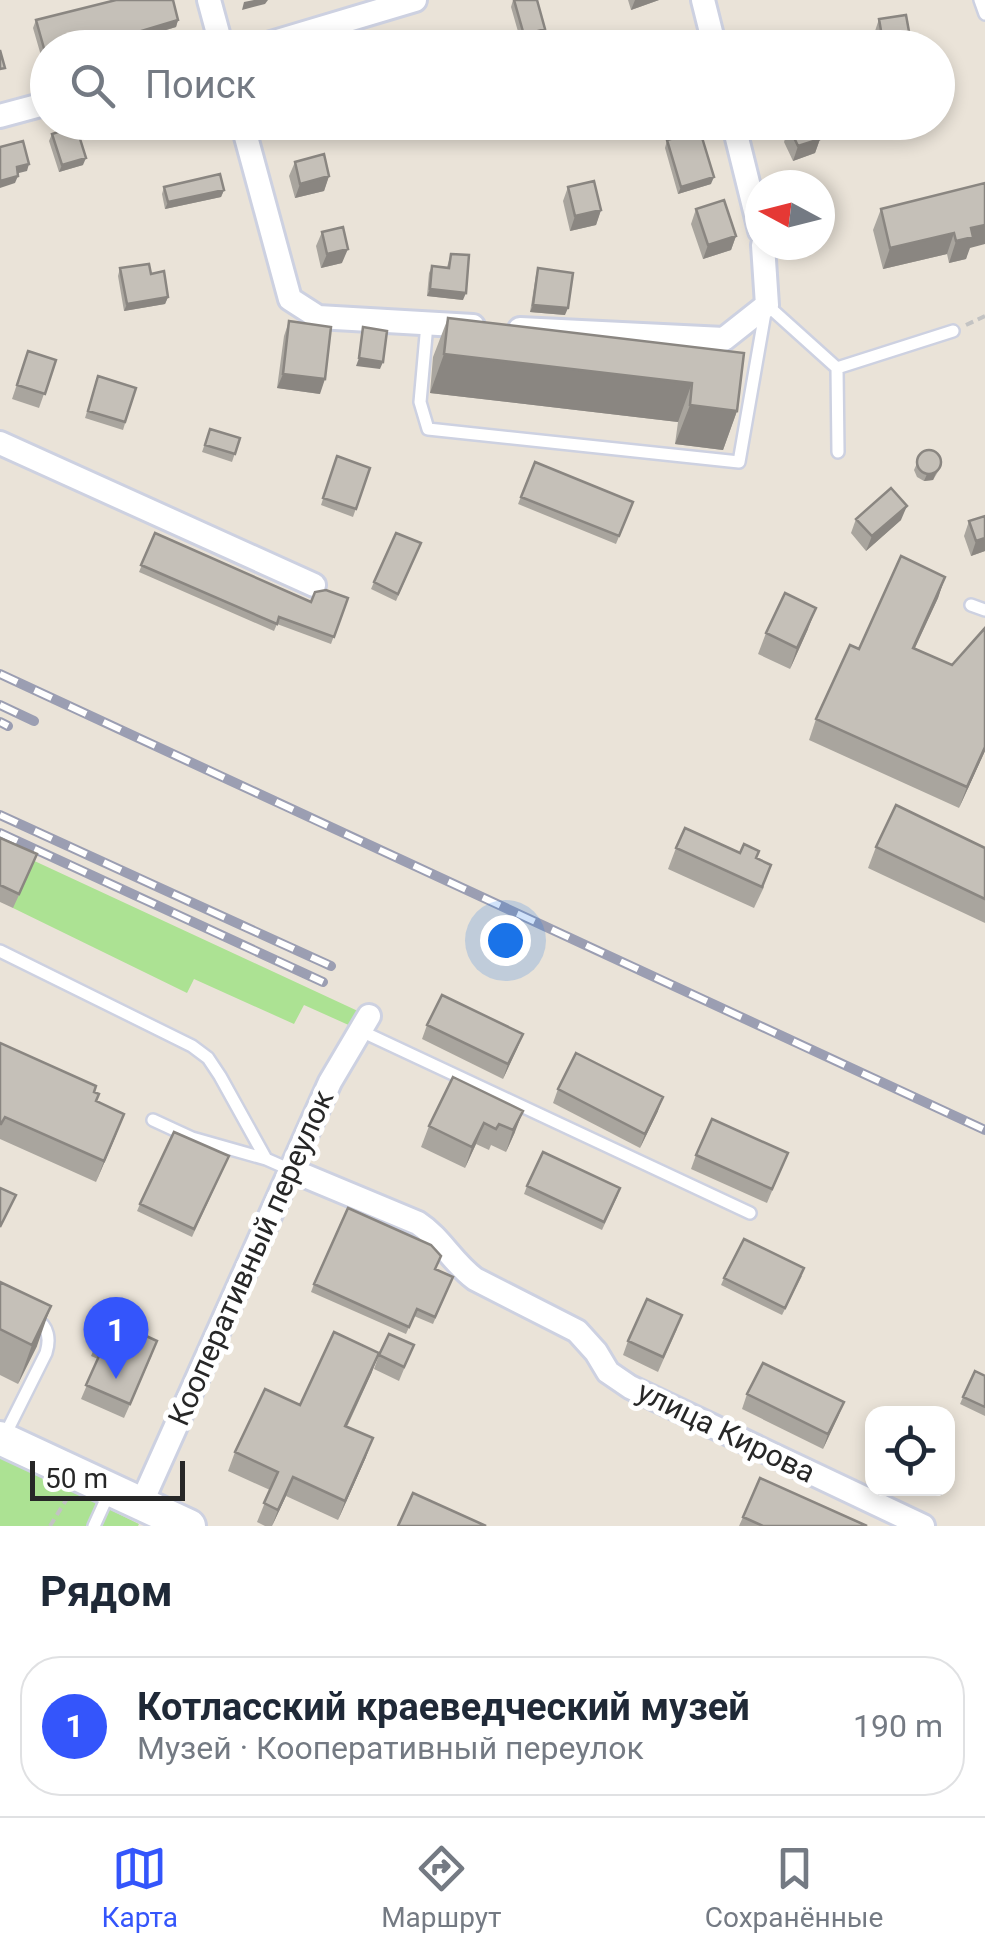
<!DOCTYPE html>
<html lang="ru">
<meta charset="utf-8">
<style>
:root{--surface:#fff;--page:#f2f2f3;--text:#1f2937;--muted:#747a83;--line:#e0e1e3;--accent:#3455fb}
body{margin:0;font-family:Roboto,sans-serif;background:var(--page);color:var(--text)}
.controls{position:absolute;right:30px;bottom:30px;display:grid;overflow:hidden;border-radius:20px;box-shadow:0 5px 15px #0003}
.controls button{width:90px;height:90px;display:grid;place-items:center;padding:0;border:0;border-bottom:2px solid var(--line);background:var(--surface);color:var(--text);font:50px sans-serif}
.compass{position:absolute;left:745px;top:170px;width:90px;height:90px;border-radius:50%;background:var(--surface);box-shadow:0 5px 15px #0003;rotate:277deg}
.scale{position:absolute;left:30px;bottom:25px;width:155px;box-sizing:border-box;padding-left:10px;border:5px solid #272727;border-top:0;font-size:28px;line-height:35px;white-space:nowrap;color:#272727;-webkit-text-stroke:8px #fff;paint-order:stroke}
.you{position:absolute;left:505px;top:940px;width:35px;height:35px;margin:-25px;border:8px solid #fff;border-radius:50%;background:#1a73e8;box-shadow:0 0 0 15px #1a73e833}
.badge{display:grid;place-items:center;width:65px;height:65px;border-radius:50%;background:var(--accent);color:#fff;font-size:32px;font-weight:700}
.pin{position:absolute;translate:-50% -82px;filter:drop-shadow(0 2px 5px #0008)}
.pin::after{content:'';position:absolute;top:52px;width:35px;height:30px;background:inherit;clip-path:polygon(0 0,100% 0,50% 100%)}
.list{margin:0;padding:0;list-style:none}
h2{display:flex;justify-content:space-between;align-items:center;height:130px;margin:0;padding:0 40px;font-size:42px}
h2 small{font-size:32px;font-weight:400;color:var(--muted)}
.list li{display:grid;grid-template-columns:65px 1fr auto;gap:30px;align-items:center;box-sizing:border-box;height:140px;margin:0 20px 20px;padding:0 20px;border:2px solid var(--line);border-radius:40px}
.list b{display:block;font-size:38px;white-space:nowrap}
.list p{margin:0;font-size:32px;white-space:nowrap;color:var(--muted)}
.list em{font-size:32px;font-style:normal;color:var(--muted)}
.icon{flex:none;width:55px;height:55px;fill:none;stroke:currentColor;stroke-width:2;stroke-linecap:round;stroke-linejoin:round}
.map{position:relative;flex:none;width:985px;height:1526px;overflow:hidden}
.search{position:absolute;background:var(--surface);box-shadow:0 5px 15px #0003;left:30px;right:30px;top:30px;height:110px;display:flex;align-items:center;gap:25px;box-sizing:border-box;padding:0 35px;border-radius:55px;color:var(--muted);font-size:38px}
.sheet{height:290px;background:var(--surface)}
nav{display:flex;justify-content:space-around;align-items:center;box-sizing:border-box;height:140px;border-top:2px solid var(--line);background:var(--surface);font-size:28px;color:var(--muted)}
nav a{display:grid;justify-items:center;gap:5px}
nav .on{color:var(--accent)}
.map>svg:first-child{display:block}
.green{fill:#ace293}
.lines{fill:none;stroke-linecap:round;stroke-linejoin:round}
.lane-casing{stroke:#cdd1e1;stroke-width:16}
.street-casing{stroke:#cdd1e1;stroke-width:28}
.secondary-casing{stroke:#cdd1e1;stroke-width:38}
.path{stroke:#c3c3c3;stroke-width:4;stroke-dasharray:8 5;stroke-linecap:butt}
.lane{stroke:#fff;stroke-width:11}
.street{stroke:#fff;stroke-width:22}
.secondary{stroke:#fff;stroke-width:32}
.rail-casing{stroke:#9b9eb2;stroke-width:10}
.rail{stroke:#fff;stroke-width:6;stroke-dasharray:19;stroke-linecap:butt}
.wall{fill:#a9a59e}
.shaded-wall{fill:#8a8681}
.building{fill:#c5c0b8;stroke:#8a8681;stroke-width:2.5}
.labels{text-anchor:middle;stroke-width:10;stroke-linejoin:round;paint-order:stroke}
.street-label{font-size:30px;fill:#272727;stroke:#fff}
</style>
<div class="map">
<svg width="985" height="1526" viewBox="0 0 985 1526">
<rect width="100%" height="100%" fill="#eae3d8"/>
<path class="green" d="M0 845 360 1012 353 1027 304 1005 294 1024 194 979 187 993 13 908Z
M0 1455 139 1524 138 1526H0Z"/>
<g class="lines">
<defs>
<path id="lane" d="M980 0 985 14
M767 305 837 368 838 452
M427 324 420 402 428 429 739 462 766 307
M837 368 953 331
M971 605 985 610
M0 951 192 1046 208 1058 220 1076 266 1159 291 1170
M361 1031 750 1213
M153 1120 192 1138 266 1159
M5 1435 46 1353C50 1340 49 1326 35 1319
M94 1526 109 1493"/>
<path id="street" d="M209 0 222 48
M703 0 715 48
M254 48 415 0
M0 116 48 103
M242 122 290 299 318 317 473 326
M733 122 760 231
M520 329 724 339 767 305 763 245
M0 443 314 585
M291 1170 418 1223C441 1238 452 1262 475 1279L577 1331 596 1352 608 1372 630 1387 923 1526
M141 1504 330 1082 369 1016"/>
<path id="secondary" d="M0 1438 189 1526"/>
</defs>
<use href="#lane" class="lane-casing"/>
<use href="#street" class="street-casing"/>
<use href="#secondary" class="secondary-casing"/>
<path class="path" d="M966 325 985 316
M50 1526 68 1497"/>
<use href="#lane" class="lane"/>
<use href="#street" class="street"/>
<use href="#secondary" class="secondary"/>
<defs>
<path id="rail" d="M0 674 985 1130
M0 705 34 721
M0 722 8 726
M0 815 331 966
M0 833 323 982"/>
</defs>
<use href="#rail" class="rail-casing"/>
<use href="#rail" class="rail"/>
</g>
<path class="wall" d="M513 0 542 36 521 42 511 7Z
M628 0H659L631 10Z
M68 13 178 20 176 27 106 48H48V65L44 66 33 28 36 20Z
M879 19 912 48H876L874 34Z
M161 122H204L202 127 166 139Z
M789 127 820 139 815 153 793 161 784 142Z
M52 134 83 165 59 172 49 141Z
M667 140 711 184 678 194 665 148Z
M295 162 329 176 324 191 295 198 289 176Z
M985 183 966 259 949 263 947 254 883 269 873 230 881 209Z
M164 187 224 190 221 197 165 209 162 194Z
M568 187 601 210 596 225 570 231 563 201Z
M696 209 736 236 731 250 703 259 691 224Z
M322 232 342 263 321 268 316 246Z
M451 254 463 300 427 296 429 273 432 266 447 267Z
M120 268 151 274 168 297 165 304 124 311 118 276Z
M538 268 565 315 530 312 536 275Z
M448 318 744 353 737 411 723 450 675 444 678 422 430 393 433 357Z
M289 321 320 394 277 388 284 336Z
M28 351 56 360 39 408 12 399Z
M98 376 136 388 123 430 85 418Z
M210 429 240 438 232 462 202 452Z
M922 452 939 470 933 480 924 481 917 477 914 470Z
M337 456 370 468 353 517 321 505Z
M535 462 633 502 616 544 518 504Z
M985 516V551L971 556 964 536 969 521Z
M856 519 901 520 866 551 851 533Z
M155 533 311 602 348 598 331 644 277 624 274 631 139 572Z
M421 543 396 601 371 589 374 582Z
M945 577 938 598 915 648 952 665 985 751 959 808 809 740 816 719 859 649Z
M808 629 790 669 758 654 766 633Z
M0 838 31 869 13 908 0 902Z
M876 847 985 848V923L868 868Z
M676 848 740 853 756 859 764 887 754 908 668 869Z
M427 1025 523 1034 503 1079 422 1039Z
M0 1043 94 1092 96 1101 116 1135 96 1182 0 1139Z
M453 1077 515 1132 506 1152 491 1145 489 1150 476 1144 465 1168 421 1147 429 1126Z
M558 1089 658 1111 640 1148 553 1103Z
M788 1153 767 1203 691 1169 696 1155Z
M226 1163 192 1237 137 1211 140 1204Z
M527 1186 618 1195 602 1230 524 1194Z
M436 1269 453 1277 433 1324 414 1316 406 1334 311 1292 314 1284Z
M802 1276 782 1315 721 1285 724 1278Z
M0 1282 37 1346 18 1384 0 1375Z
M677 1329 658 1372 623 1355 628 1341Z
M97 1342 152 1355 124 1418 81 1399 98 1359 91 1356Z
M414 1345 399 1381 374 1369 379 1355Z
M372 1372 347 1427 366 1457 338 1520 286 1496 272 1526H265L257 1522 270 1490 228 1471 235 1452 300 1405Z
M985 1376V1416L960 1404 963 1397Z
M747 1394 844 1402 823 1449 742 1409Z
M743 1517 867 1526H739Z"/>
<path class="shaded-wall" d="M254 0H268L265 4 242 10 244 2Z
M635 0H659L631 10Z
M178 20 176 27 106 48H85Z
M545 29 542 36 521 42 524 35Z
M197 122H204L202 127 166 139 169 132Z
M820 139 815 153 793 161 798 146Z
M86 158 83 165 59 172 62 165Z
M29 164 27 171 15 174 17 167Z
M18 176 15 183 0 188V181Z
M329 176 324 191 295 198 300 184Z
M714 177 711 184 678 194 681 187Z
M224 190 221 197 165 209 168 202Z
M601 210 596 225 570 231 575 216Z
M985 225V244L970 248 966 259 949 263 956 241 971 228Z
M954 233 947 254 883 269 890 248Z
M736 236 731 250 703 259 708 245Z
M348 249 342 263 321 268 327 254Z
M430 289 466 293 463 300 427 296Z
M168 297 165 304 124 311 127 304Z
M533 305 568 308 565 315 530 312Z
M444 354 692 383 678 422 430 393Z
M359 358 383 362 380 369 356 366Z
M283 374 325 379 320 394 277 388Z
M690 405 737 411 723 450 675 444Z
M941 462 933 480 924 481 927 474Z
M907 506 901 520 866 551 872 536Z
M985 538V551L971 556 976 541Z
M945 577 938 598 905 669 913 648Z
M816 608 808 629 790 669 797 648Z
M985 747V751L959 808 967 787Z
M523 1034 517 1049 503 1079 508 1064Z
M663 1097 658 1111 640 1148 645 1134Z
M523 1111 515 1132 506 1152 513 1130Z
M124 1114 116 1135 96 1182 104 1161Z
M484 1123 476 1144 465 1168 472 1147Z
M51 1306 37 1346 18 1384 32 1345Z
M379 1353 372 1372 338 1445 345 1426Z
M844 1402 838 1417 823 1449 828 1434Z
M373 1438 366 1457 338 1520 345 1501Z
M293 1477 286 1496 272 1526 278 1510Z"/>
<path class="building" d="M116 0H173L178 20 85 48H48L47 59 36 20Z
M514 0H537L545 29 524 35Z
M906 15 912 48H884L879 19Z
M391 37 393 48H364L363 43Z
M483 41 485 48H461Z
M0 50 5 68 0 69Z
M166 122H197L169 132Z
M799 122H812L820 139 798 146 789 127Z
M76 126 86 158 62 165 52 134Z
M700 131 714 177 681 187 667 140Z
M23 141 29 164 17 167 18 176 0 181V147Z
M324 154 329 176 300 184 295 162Z
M220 174 224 190 168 202 164 187Z
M594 181 601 210 575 216 568 187Z
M985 183V225L971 228 973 237 956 241 954 233 890 248 881 209Z
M724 200 736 236 708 245 696 209Z
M343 227 348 249 327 254 322 232Z
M451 254 469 255 466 293 430 289 432 266 449 268Z
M149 264 151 274 164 271 168 297 127 304 120 268Z
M538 268 573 273 568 308 533 305Z
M448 318 744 353 737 411 690 405 692 383 444 354Z
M289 321 331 327 325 379 283 374Z
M363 327 387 331 383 362 359 358Z
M28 351 56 360 45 394 17 385Z
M98 376 136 388 125 422 88 411Z
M210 429 240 438 235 454 205 445Z
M917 462a12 12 0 1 1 24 0a12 12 0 1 1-24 0Z
M337 456 370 468 356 509 323 498Z
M535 462 633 502 619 536 521 497Z
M891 488 907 506 872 536 856 519Z
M985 516V538L976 541 969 521Z
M155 533 311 602 315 592 326 590 348 598 334 637 279 617 277 624 141 565Z
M396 533 421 543 398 594 374 582Z
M901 556 945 577 913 648 952 665 985 628V747L967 787 816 719 850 645 859 649Z
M785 593 816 608 797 648 766 633Z
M896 805 985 848V899L876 847Z
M685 828 740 853 744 844 759 851 756 858 771 865 762 887 676 848Z
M0 838 37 854 19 894 0 885Z
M442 995 523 1034 508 1064 427 1025Z
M0 1043 96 1086 94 1092 99 1094 96 1101 124 1114 104 1161 5 1117 1 1124H0Z
M576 1053 663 1097 645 1134 558 1089Z
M453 1077 523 1111 513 1130 499 1124 496 1129 484 1123 472 1147 429 1126Z
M712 1119 788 1153 772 1189 696 1155Z
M174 1132 229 1156 194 1229 140 1204Z
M543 1152 620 1188 604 1222 527 1186Z
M0 1188 16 1195 0 1227Z
M348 1208 431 1245 441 1256 435 1269 453 1277 435 1317 417 1309 409 1327 314 1284Z
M744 1239 804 1268 785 1308 724 1278Z
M0 1282 51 1306 32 1345 0 1329Z
M647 1299 682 1315 663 1357 628 1341Z
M107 1318 157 1341 130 1404 86 1385 104 1345 97 1342Z
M334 1332 379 1353 345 1426 373 1438 345 1501 293 1477 278 1510 264 1503 278 1472 235 1452 265 1389 300 1405Z
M389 1334 414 1345 404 1367 379 1355Z
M763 1363 844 1402 828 1434 747 1394Z
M975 1371 985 1376V1407L963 1397Z
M760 1478 867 1526H763L743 1517Z
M413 1493 486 1526H398Z"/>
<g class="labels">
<g class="street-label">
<text transform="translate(251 1258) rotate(-66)" y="10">Кооперативный переулок</text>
<text transform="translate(726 1432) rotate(26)" y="10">улица Кирова</text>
</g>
</g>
</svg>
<div class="controls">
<button><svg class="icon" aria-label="locate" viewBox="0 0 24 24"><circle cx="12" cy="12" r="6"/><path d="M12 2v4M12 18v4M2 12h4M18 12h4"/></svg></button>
</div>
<svg class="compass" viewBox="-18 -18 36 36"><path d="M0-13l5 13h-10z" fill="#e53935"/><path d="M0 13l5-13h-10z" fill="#747a83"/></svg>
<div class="scale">50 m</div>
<div class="you"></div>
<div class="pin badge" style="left:116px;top:1379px">1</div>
<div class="search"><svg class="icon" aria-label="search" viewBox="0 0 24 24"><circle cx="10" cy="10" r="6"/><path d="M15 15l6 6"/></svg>Поиск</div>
</div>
<section class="sheet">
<h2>Рядом<small></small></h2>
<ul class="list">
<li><span class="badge">1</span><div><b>Котласский краеведческий музей</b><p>Музей · Кооперативный переулок</p></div><em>190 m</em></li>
</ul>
</section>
<nav>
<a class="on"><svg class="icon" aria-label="map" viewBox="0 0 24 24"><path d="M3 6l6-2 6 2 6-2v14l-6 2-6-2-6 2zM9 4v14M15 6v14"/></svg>Карта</a>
<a><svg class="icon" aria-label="directions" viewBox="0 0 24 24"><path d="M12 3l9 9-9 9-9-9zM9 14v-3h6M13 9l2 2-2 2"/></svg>Маршрут</a>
<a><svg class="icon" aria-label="saved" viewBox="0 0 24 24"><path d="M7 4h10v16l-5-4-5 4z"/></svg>Сохранённые</a>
</nav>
